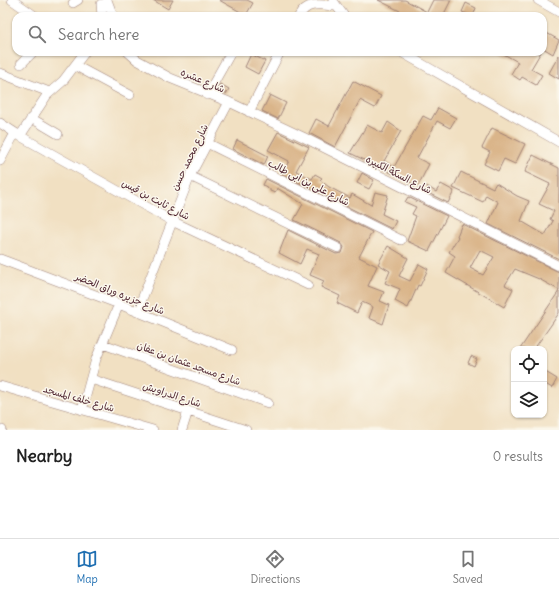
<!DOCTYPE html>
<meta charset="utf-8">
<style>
:root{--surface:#fff;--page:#f6f6f6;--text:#222;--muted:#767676;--line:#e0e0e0;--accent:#1f6fb2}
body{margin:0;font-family:Delius,"Playpen Sans Arabic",sans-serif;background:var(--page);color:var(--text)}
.controls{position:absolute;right:12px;bottom:12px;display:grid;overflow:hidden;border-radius:8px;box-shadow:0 1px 3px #0004}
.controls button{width:36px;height:36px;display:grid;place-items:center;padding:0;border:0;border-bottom:1px solid var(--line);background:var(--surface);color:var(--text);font:20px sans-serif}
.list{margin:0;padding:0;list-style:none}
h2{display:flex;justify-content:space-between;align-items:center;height:52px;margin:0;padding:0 16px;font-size:17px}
h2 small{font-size:13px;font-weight:400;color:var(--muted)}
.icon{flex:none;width:22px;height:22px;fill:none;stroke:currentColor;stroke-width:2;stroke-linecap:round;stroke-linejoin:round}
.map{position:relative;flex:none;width:559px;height:430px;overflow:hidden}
.search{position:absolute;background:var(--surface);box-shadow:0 1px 3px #0004;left:12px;right:12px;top:12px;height:44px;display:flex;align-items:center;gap:10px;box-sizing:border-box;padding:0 14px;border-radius:12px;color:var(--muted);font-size:15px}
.sheet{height:108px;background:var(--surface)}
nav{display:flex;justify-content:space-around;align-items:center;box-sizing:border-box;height:56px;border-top:1px solid var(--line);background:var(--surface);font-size:11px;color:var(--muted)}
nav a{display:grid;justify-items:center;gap:2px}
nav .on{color:var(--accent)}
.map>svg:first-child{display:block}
.building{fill:#dab58a;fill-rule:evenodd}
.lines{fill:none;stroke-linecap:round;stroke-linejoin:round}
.street-casing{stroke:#9e8076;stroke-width:10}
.street{stroke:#fff;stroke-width:9}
.labels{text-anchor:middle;stroke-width:3;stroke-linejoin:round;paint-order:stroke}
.street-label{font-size:10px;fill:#4a1f2b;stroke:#fbf7ec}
</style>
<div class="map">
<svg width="559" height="430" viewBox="0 0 559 430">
<rect width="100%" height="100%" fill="#fbf7ec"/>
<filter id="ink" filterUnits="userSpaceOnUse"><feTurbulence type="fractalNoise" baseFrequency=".025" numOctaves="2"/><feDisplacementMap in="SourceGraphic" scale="8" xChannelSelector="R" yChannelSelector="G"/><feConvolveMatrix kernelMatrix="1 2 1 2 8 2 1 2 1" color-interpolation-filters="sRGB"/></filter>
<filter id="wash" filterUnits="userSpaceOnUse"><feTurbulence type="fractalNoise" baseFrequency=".012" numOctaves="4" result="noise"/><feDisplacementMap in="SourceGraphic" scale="16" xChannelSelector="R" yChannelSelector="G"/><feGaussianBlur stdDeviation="0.9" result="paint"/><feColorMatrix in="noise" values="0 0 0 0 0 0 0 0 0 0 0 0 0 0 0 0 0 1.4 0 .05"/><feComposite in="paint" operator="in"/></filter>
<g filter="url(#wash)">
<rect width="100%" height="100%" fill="#f1e0c2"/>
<g id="blocks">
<path class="building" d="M153 0H173L168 9Z
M219 0H247L253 3 246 15Z
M378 0H405L427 12 433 0H451L443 16H410Z
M466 3 476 8 473 16 462 12Z
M543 31 559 40 553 54 543 48Z
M500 52H541L531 69 542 75 536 85 522 77 520 80 511 74 518 62Z
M251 54 265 61 258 74 245 67Z
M559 55V79L549 73Z
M353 81 381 96 375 108 360 100 335 147 309 133 316 119 329 126Z
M220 84 229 89 226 94 216 90Z
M270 95 286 103 278 119 262 111Z
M438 108 456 118 450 128 437 121 417 158 429 164 418 186 350 153 367 125 382 133 388 122 401 131 384 161 394 167 423 116 431 120Z
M492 128 525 144 515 164 504 159 498 171 484 164 490 152 482 148Z
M278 132 309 147 296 171 312 179 315 174 322 178 320 180 329 187 350 198 352 194 371 205 375 192 388 195 382 214 396 221 392 229 282 174 289 161 268 150Z
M237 140 268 156 264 165 233 149Z
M533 155 559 168V259L488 224 498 202 486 195 483 202 453 188 461 172 493 188 496 183 517 196 529 201 521 221 545 235 553 221 550 219 554 211 539 204 550 184 525 172Z
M362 173 374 180 369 189 357 183Z
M266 179 372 232 359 257 377 266 368 286 384 292 380 301 389 305 383 324 369 318 373 307 362 302 357 313 337 303 340 296 321 287 324 281 310 275 319 254 307 249 300 264 279 253 288 230 336 254 342 253 344 247 341 243 294 220 303 204 277 188 275 193 270 191V189L263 185Z
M441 184 454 191 448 203 422 190 425 185 436 192Z
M408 197 447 216 429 251 407 241 416 216 412 214 416 207 405 202Z
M462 224 559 272V290L539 279 515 269 505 285 513 289 504 307 446 273 455 256 449 252 458 237 457 236ZM480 250 494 257 483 275 470 268Z
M388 246 408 258 399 276 410 281 419 264 428 269 420 286 418 285 408 308 395 301 400 289 385 283 390 271 378 264Z
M559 291V313L551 325 534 349H520Z
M471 356 477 359 474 366 468 363Z
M544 371 557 379 552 388 544 383Z"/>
</g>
</g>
<g filter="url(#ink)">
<use href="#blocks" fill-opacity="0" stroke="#9e8076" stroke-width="1"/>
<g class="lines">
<defs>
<path id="street" d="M12 0 35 16
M107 0 113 16
M538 0 559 12
M333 1 344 16
M73 3 78 0
M101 4 102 16
M299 16C308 1 320 5 335 6
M128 52 137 60 170 78 229 102 303 137 559 266
M401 52 559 142
M21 64 33 52
M76 66 130 95
M0 73 49 92
M207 95 230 54
M249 112 280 52
M31 118 58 134
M0 123 20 136 172 221 308 285
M20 136 47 95 63 81 85 52
M207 143 401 240
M0 161 15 133
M190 176 338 248
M0 259 119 304 232 350
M137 312 190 176 229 102
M103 344 268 403
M91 379 246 430
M0 386 153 430
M82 410 96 359 119 304
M0 430H2
M182 430 188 411"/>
</defs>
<use href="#street" class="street-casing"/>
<use href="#street" class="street"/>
</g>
</g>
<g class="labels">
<g class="street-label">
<text transform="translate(203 80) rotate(23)" y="4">شارع عشره</text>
<text transform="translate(189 157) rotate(-64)" y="4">شارع محمد حسن</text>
<text transform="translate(399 174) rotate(27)" y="4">شارع السكة الكبيره</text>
<text transform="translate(309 182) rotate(27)" y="4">شارع على بن ابى طالب</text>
<text transform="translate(156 199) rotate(28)" y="4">شارع ثابت بن قيس</text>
<text transform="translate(120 293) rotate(22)" y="4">شارع جزيره وراق الحضر</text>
<text transform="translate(189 363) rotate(20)" y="4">شارع مسجد عثمان بن عفان</text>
<text transform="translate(172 394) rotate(18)" y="4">شارع الدراويش</text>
<text transform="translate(79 398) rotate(16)" y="4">شارع خلف المسجد</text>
</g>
</g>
</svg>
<div class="controls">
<button><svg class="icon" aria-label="locate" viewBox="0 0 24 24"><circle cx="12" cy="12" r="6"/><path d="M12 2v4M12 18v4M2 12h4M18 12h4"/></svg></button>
<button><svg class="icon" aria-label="layers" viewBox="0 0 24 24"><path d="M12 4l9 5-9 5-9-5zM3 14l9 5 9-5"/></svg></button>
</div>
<div class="search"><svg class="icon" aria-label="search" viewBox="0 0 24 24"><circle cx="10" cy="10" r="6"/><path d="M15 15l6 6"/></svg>Search here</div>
</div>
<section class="sheet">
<h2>Nearby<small>0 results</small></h2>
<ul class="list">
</ul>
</section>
<nav>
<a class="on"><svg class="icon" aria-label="map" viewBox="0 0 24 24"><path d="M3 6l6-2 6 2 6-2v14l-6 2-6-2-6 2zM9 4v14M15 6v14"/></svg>Map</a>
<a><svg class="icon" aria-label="directions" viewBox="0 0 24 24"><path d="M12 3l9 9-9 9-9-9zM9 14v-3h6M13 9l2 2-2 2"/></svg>Directions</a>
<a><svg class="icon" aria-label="saved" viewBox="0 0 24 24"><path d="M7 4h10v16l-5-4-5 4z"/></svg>Saved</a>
</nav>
